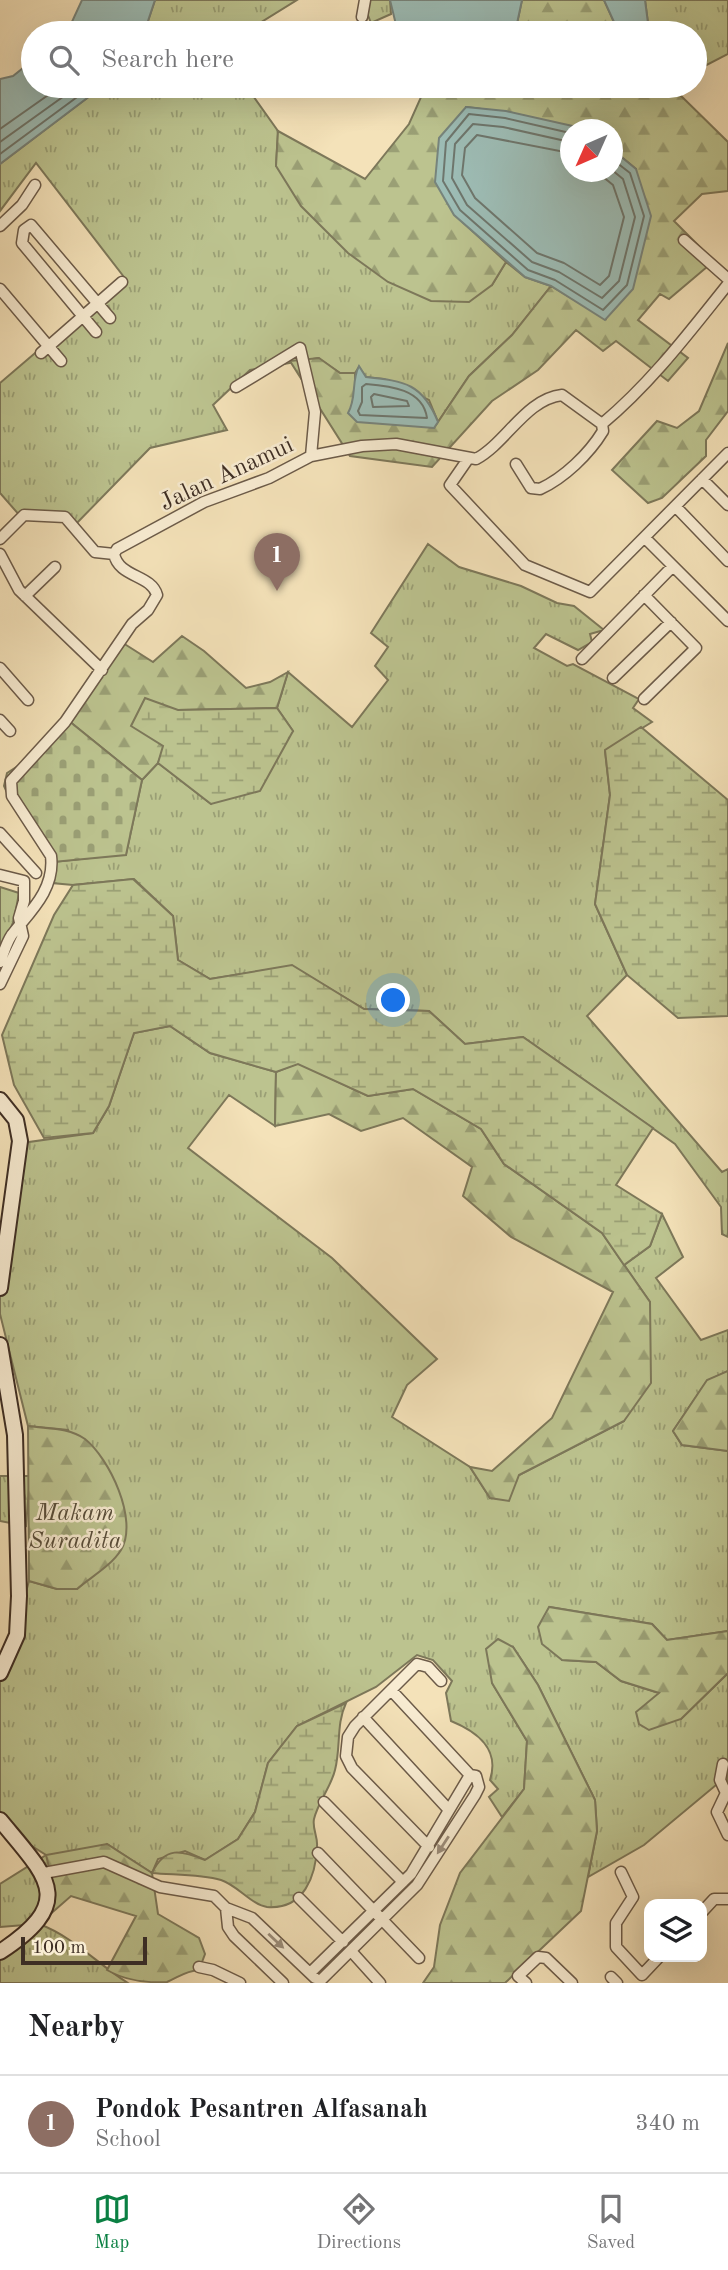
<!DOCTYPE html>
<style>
:root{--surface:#fff;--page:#f6f6f6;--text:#202124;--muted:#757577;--line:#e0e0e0;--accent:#0b8043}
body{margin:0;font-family:"Old Standard TT",serif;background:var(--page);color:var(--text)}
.controls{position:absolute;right:21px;bottom:21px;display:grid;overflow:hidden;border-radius:14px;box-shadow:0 7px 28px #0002}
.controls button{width:63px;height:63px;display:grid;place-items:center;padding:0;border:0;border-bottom:2px solid var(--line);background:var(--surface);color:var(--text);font:35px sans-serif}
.compass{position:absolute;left:560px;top:119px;width:63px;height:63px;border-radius:50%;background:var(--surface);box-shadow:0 7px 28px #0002;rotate:225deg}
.scale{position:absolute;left:21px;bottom:18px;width:126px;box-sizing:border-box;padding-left:7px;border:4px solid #3e2e24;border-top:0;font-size:19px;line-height:24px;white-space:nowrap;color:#3e2e24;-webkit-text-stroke:5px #f8ecd2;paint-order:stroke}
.you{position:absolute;left:394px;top:1001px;width:24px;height:24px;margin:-18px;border:5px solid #fff;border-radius:50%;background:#1a73e8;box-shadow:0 0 0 10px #1a73e833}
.badge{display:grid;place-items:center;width:46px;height:46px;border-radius:50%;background:var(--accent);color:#fff;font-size:23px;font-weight:700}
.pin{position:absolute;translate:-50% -58px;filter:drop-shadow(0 2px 4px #0008)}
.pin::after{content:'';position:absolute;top:37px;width:24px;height:21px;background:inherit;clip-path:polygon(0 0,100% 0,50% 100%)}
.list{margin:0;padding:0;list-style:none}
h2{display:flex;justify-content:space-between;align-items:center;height:91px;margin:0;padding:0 28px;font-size:30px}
h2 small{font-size:23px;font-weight:400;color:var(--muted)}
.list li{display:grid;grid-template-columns:46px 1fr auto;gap:21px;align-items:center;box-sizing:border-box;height:98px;padding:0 28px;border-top:2px solid var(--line)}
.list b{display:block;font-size:26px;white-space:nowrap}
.list p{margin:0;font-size:23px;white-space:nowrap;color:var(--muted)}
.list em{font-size:23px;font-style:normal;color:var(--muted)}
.icon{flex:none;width:38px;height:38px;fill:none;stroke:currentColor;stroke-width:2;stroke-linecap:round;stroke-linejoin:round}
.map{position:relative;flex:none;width:728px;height:1983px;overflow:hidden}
.search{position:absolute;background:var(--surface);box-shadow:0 7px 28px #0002;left:21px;right:21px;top:21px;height:77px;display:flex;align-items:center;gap:18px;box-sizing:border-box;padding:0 24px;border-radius:38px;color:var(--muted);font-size:26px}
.sheet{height:189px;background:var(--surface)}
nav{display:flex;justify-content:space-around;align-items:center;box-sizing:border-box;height:98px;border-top:2px solid var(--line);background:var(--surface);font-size:19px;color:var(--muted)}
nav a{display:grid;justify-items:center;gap:4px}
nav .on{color:var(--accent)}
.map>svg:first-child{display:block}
.grass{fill:url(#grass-tufts);stroke:#7d785a;stroke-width:2}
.forest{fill:url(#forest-firs);stroke:#7d785a;stroke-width:2}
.wetland{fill:url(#wetland-marsh);stroke:#7d785a;stroke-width:2}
.cemetery{fill:url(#cemetery-stones);stroke:#7d785a;stroke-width:2}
.water{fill:#9dbdb6;stroke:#77847c;stroke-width:2}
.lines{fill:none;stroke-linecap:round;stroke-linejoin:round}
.shore{stroke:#6e766d;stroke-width:2}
.minor-casing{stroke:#6c5b49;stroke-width:13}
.secondary-casing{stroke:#3e2e24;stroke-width:18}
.minor{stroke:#f8ecd2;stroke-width:10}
.secondary{stroke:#f8ecd2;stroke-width:14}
.oneway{fill:#9b8d7b}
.labels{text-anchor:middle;stroke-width:5;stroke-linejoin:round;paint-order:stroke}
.street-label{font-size:24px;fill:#3e2e24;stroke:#f8ecd2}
.park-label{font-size:24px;font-style:italic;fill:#574c39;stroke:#f8ecd2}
</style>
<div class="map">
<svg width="728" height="1983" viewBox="0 0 728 1983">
<defs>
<pattern id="grass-tufts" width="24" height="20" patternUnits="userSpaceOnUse" patternTransform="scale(1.75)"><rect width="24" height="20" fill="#bcc38f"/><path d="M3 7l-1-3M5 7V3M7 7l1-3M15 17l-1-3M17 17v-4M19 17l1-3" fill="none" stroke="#9a9f75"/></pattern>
<pattern id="forest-firs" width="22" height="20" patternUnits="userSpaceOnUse" patternTransform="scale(1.75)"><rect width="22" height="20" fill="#bcc38f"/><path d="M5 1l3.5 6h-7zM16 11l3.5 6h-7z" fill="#9a9f75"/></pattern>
<pattern id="wetland-marsh" width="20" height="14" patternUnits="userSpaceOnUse" patternTransform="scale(1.75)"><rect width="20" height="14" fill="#bcc38f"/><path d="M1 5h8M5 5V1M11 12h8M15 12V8" fill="none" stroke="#9a9f75"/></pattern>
<pattern id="cemetery-stones" width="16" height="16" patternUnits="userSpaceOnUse" patternTransform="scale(1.75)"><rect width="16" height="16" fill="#bcc38f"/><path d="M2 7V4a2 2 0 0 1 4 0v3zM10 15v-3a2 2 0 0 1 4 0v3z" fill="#9a9f75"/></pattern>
</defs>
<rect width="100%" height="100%" fill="#f4e2b9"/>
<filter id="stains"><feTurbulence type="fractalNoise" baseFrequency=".00286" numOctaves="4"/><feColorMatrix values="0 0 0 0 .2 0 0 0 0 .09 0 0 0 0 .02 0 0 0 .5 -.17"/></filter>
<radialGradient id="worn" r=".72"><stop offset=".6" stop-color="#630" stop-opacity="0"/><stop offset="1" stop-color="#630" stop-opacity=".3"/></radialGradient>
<path class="grass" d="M155 0H297L260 23 264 33H144Z
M362 0H390L391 14 371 23Z
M645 0H728V54L695 71V33H642L648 23Z
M103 86H246L278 131 276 166 492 285 506 262 525 277 551 286 512 335 469 376 438 422 429 400 384 379 366 377 359 367 355 373H340L318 358 250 370 213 405 227 430 150 448 73 527 61 513 21 517 0 493V383L124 277 36 163 0 211V164Z
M428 544 459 567 521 586 557 603 574 606 604 630 590 634 592 642 578 650 546 634 534 648 567 666 573 664 639 699 633 708 652 722 605 751 610 795 595 904 627 975 587 1016 722 1172 728 1169V1237L722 1234 721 1207 675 1144 523 1037 465 1044 429 1011 364 1009 292 966 210 979 178 960 173 916 134 879 73 885 52 883 53 862 126 854 142 780 158 763 211 804 293 731 277 708 288 672 352 727 388 680 375 666 388 647 371 633Z
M0 887 19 893 14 920 0 955Z
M170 1026 210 1053 276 1072 275 1126 229 1095 188 1148 332 1258 437 1359 407 1385 392 1417 470 1467 490 1498 519 1475 624 1421 650 1302 624 1265 650 1246 662 1214 683 1257 656 1278 701 1340 728 1330V1371L707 1381 673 1431 682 1445 728 1451V1631L667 1640 652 1624 550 1607 562 1660 596 1662 621 1681 659 1693 681 1719 728 1673V1786L722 1780 644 1845 588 1877 597 1831 595 1800 538 1685 513 1647 492 1683 527 1741 524 1789 502 1817 489 1797 498 1789 490 1780C500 1749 478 1732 451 1721L446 1693 452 1681 433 1660 417 1655 376 1687 297 1726 268 1763 255 1812 238 1839 205 1860 185 1851 158 1859 152 1873 107 1844 54 1888 39 1924C74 1937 97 1964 128 1983H0V1952L37 1924 0 1927V1884L46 1855 0 1826V1664L13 1639 29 1581 57 1589H77L120 1551 68 1430 28 1426 0 1314V1259L15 1144 93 1133 109 1106 134 1033Z
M0 1476H30L26 1526 0 1521Z"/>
<path class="forest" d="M522 0H604L619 33H515Z
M440 86H671L728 142V191L702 194 674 221 714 261 669 299 660 294 638 320 688 358 668 381 616 341 603 351 576 330 538 370 492 401 432 467 350 456 290 361 319 358 340 373H355V401L408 424 434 428 469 376 512 335 551 286 606 319 636 169 613 150 612 130C563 129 515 112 466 107L455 215 506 262 492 285 469 302 431 301 388 282 348 253 301 206 276 166 278 131 365 179 409 124 421 97 435 94Z
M728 343V411L706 440V456L662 498 648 503 612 470 657 421 677 428 699 411Z
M182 636 204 651 246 688 270 682 288 672 277 708 178 710 158 763 142 780 69 721 123 643 153 662Z
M298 1063 368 1096 413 1089 481 1129 504 1164 602 1233 650 1302 651 1383 624 1421 519 1475 509 1501 490 1498 470 1467 492 1471 552 1418 613 1292 511 1237 463 1196 472 1167 403 1118 361 1131 329 1114 275 1126 276 1072Z
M728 1371V1451L682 1445 673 1431 707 1380Z
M28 1426C47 1429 68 1427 85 1439 109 1458 139 1520 121 1550 111 1566 91 1577 77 1589H57L29 1581Z
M549 1607 652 1624 667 1640 728 1631V1673L681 1719 649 1730 639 1724 636 1712 659 1693 621 1681 596 1662 562 1660 542 1644 538 1627Z
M498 1639 513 1647 538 1685 595 1800 597 1831 581 1911 505 1983H423L434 1967 440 1925 460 1873 524 1789 527 1741 492 1683 486 1649Z
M107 1844 152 1873 158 1914 199 1938 205 1954 199 1970C185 1971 179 1977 167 1982 147 1983 124 1980 107 1970L136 1916 71 1896 39 1924 54 1888 46 1855Z"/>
<path class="wetland" d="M145 698 178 710 277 708 293 731 260 791 211 804 158 763 163 746 131 726Z
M641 727 728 800V1016L678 1018 627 975 595 904 610 795 605 750Z
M133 879 173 916 178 960 210 979 292 965 364 1009 429 1011 465 1044 523 1037 653 1128 616 1185 662 1214 650 1246 624 1265 602 1233 504 1164 481 1129 413 1089 368 1096 298 1064 276 1072 210 1053 170 1026 134 1033 109 1106 93 1133 44 1138 14 1085 2 1035 54 915 73 885Z
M346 1703C336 1724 341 1747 335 1770 331 1787 318 1802 314 1819 312 1828 318 1837 317 1846 316 1876 304 1910 267 1907 252 1905 237 1885 221 1880 200 1874 173 1875 152 1873 165 1846 181 1850 205 1860L238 1839 255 1812 268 1763 297 1726Z"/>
<path class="cemetery" d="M69 721 142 780 126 855 53 862 8 795 4 786 7 773 46 748Z"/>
<path class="water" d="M82 0H155L144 33H62L71 24Z
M390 0H522L515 33H398Z
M604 0H645L648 23 642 33H619Z
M33 60V86H103L0 164V79L13 76Z
M466 107 506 111 586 129 570 130V172H612L613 150 636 169 651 216 633 289 605 320 551 286 525 277 454 215 435 182 439 138Z
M359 366 366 377C405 381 423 384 438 422L434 428 357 422 348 413C357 398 351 381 359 366Z"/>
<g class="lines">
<path class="shore" d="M0 129 61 86
M570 133 505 118 469 114 446 142 443 181 460 210 528 270 555 280 603 310 627 285 644 216 630 173 612 159
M0 142 78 86
M570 142 503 127 473 124 455 144 452 178 467 205 532 262 559 272 602 298 619 281 635 217 623 179 612 170
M570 153 477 135 465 148 462 175 475 198 537 253 564 263 600 285 609 276 624 217 613 185 597 172
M0 154 92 86
M366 384C390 386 423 389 427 418L360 415 358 411 362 402V387Z
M374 394 407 401 409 406 373 407 371 397Z"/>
<defs>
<path id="minor" d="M362 17 365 0
M0 226 22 205 35 185
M684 240 728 279
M0 289 61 361
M96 332 22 243 24 230 31 225 110 318
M41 353 122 282
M236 387 300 348 315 412 311 456
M468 459 450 485 525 565 590 592 728 453
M516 464 531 488 540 489C564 478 589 454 603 431L602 424
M702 479 728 505
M676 507 728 561
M645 538 728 621
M0 539 24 515 65 517 95 552 114 554
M0 554 19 590 102 670
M114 554 117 549 204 502 269 478 311 456 362 446 396 444 476 459C506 443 526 399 562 395L602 424C651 383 688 334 728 284
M25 596 55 567
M582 659 673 566
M0 668 28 700
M613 678 671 622
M644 699 696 648 644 595
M0 720 10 731
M0 833 36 873
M0 875 24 881V901L19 918 23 936 0 984
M0 962C4 953 7 939 14 932 32 910 55 888 51 856L12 796 11 781 65 722 132 624 148 610 157 595C151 574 119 578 114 554
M391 1690 470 1775
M363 1717 449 1810
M723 1764 720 1780 726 1793 717 1812 728 1835
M324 1802 403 1882
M429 1847 352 1768 346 1756 348 1737 355 1726 417 1664 428 1667 441 1681
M318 1853 419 1958
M621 1872 633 1897 616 1923V1947L642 1975 659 1957
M44 1873 104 1862 160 1887 214 1896 226 1908 228 1927 234 1936 283 1983
M299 1898 343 1942
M226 1908 252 1918 315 1978
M702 1912 714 1899H728
M351 1951 380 1983
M199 1967 213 1970 240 1983
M310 1973 411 1874 470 1775 476 1776 479 1787 475 1795 417 1885 319 1982
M611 1977 617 1983
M526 1983 518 1976 538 1957 546 1958 572 1983"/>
<path id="secondary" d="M0 1100 16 1120 20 1141 0 1288
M0 1345 15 1435 19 1596 17 1635 0 1673
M0 1820C47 1877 78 1901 0 1952"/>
</defs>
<use href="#minor" class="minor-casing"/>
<use href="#secondary" class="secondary-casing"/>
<use href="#minor" class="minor"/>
<use href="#secondary" class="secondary"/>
</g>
<defs><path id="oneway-solid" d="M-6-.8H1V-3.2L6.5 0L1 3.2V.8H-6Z" transform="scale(1.75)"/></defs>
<g class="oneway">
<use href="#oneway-solid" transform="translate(443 1845) rotate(123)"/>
<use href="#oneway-solid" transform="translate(276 1941) rotate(43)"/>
</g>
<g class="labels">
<g class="street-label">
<text transform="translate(226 473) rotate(-25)" y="8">Jalan Anamui</text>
</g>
<g class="park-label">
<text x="75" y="1520">Makam<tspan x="75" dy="28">Suradita</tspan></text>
</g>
</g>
<rect width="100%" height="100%" filter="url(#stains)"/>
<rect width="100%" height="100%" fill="url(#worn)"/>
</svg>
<div class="controls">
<button><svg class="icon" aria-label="layers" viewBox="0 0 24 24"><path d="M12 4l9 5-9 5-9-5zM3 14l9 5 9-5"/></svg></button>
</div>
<svg class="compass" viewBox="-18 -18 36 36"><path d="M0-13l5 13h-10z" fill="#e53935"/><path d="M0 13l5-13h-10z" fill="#757577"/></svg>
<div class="scale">100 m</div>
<div class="you"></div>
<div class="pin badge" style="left:277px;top:591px;background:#8d6e63">1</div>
<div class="search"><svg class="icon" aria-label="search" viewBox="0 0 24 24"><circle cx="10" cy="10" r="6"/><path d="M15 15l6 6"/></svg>Search here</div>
</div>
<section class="sheet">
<h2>Nearby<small></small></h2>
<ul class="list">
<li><span class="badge" style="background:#8d6e63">1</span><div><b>Pondok Pesantren Alfasanah</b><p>School</p></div><em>340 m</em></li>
</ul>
</section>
<nav>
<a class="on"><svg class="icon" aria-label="map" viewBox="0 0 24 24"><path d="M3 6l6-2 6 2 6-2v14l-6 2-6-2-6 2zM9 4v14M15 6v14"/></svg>Map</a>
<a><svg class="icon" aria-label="directions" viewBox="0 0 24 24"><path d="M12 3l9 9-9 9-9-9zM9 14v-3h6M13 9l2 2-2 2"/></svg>Directions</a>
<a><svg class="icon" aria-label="saved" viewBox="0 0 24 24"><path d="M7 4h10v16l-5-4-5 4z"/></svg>Saved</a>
</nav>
